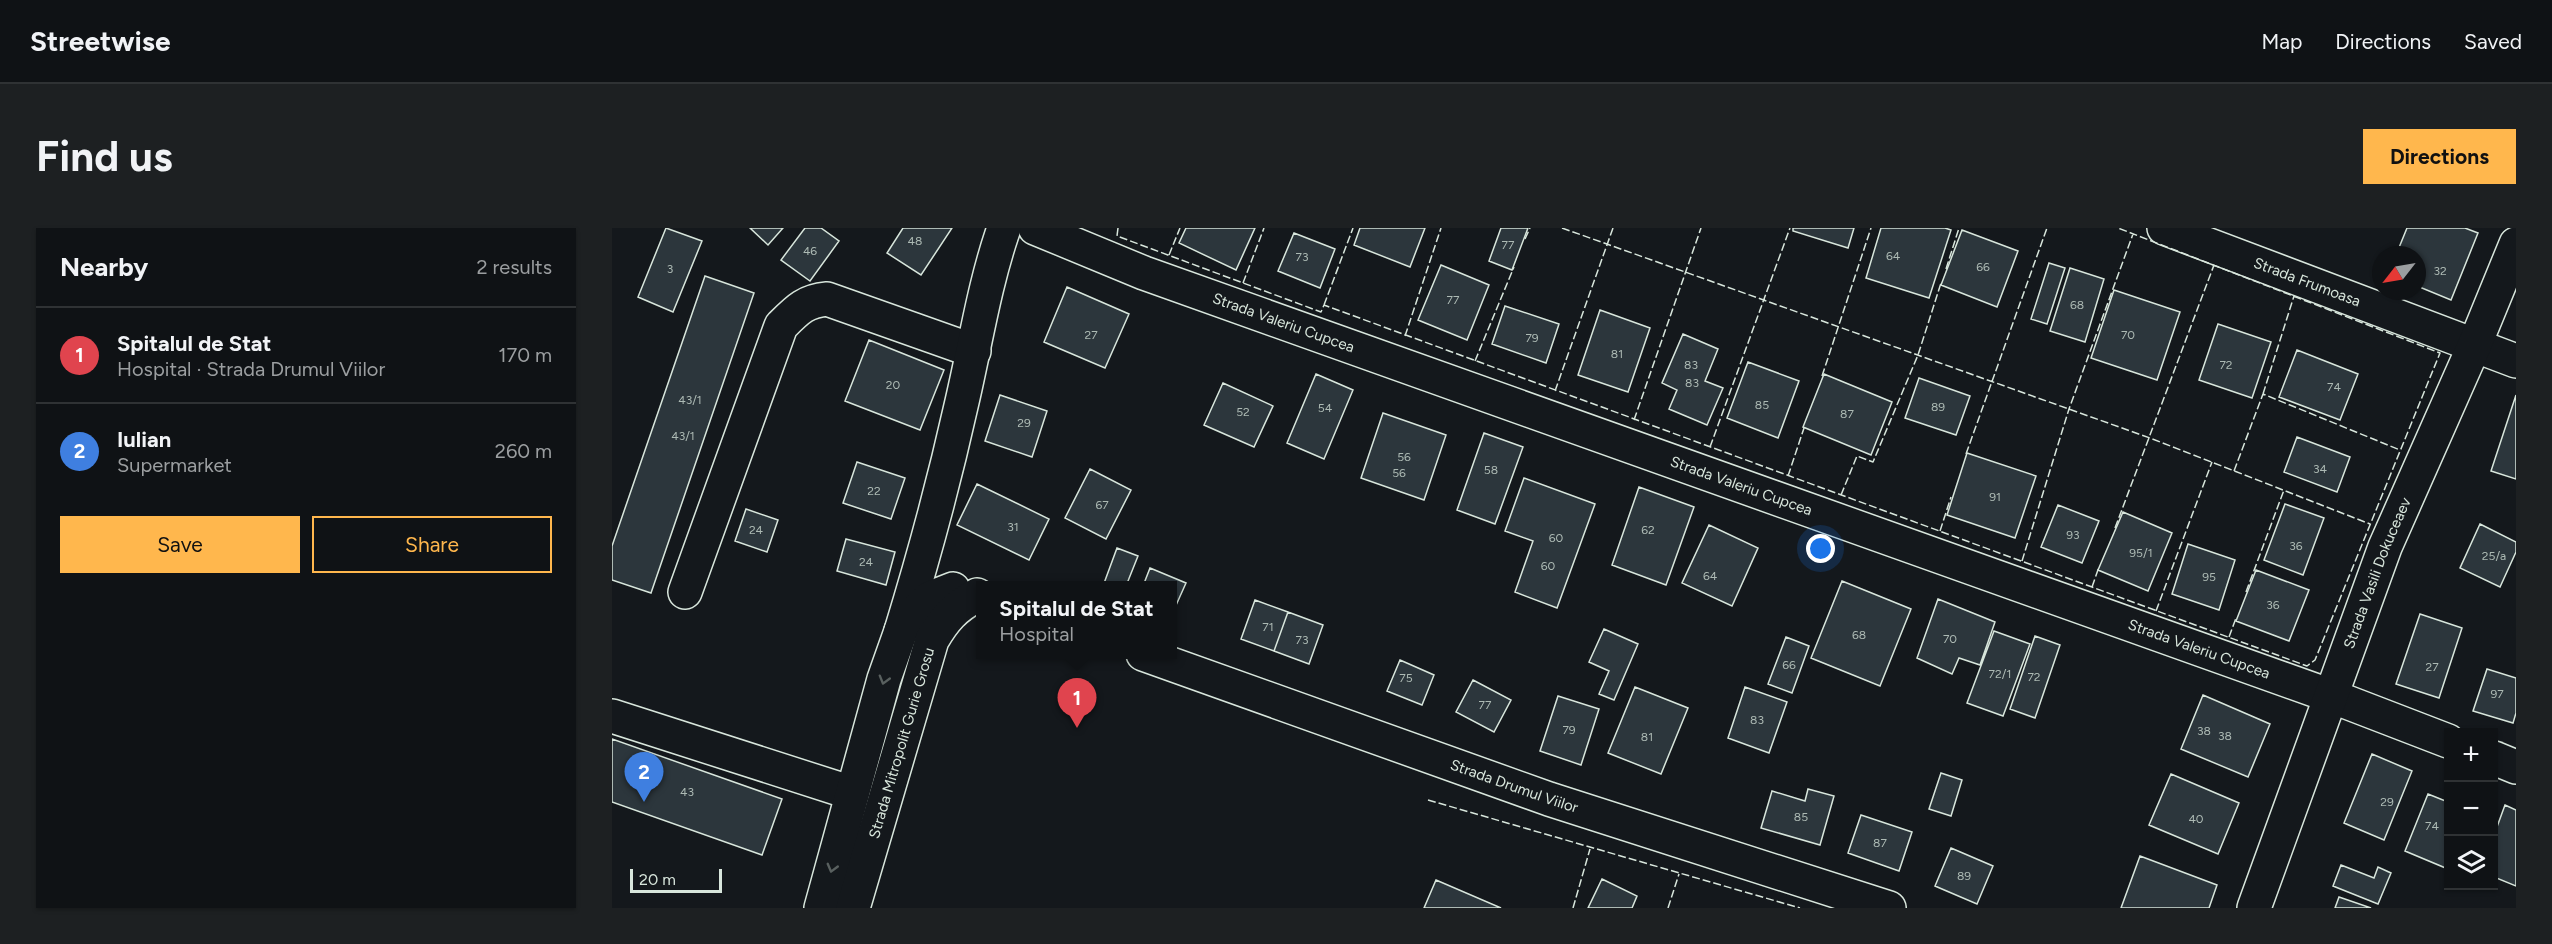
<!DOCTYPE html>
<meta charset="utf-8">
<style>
:root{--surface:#0f1215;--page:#1d2022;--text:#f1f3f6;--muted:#9b9ea0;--line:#2f3234;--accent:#ffb74d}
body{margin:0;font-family:Figtree,sans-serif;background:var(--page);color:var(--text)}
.controls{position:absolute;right:18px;bottom:18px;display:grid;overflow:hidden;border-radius:0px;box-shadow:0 2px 4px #0004}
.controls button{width:54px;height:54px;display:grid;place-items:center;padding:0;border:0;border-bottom:2px solid var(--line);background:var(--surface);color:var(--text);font:30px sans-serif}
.compass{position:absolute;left:1760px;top:18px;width:54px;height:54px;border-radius:50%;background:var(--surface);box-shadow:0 2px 4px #0004;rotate:239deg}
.scale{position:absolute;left:18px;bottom:15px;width:92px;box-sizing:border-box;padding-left:6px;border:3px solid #d8e6dc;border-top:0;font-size:16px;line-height:21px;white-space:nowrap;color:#d8e6dc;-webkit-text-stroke:4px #14181c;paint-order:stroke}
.you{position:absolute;left:1209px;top:321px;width:21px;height:21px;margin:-15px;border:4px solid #fff;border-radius:50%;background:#1a73e8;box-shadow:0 0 0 9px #1a73e833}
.badge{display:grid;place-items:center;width:39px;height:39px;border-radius:50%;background:var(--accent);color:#fff;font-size:20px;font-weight:700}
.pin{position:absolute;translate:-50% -50px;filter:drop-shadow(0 2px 3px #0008)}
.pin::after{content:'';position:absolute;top:32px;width:21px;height:18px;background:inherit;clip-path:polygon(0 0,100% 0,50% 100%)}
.popup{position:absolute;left:364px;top:353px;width:201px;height:78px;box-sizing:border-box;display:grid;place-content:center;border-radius:0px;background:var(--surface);filter:drop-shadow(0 2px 4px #0005);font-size:20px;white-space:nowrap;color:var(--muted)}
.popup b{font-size:22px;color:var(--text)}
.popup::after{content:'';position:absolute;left:50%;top:100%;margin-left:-12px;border:12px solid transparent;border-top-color:var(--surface)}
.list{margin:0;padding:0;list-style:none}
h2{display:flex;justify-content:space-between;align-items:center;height:78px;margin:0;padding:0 24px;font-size:26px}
h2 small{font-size:20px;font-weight:400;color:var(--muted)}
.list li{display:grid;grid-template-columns:39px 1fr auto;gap:18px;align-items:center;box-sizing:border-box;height:96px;padding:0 24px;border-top:2px solid var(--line)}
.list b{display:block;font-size:22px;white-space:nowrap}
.list p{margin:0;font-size:20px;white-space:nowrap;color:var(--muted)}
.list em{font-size:20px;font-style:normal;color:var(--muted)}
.actions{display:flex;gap:12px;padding:18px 24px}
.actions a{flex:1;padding:14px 0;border:2px solid var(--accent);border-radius:0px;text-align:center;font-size:21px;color:var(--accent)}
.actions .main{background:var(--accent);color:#111}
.icon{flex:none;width:33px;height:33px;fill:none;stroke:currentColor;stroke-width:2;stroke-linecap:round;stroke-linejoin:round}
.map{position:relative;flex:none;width:1904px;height:680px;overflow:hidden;border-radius:0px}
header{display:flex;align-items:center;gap:36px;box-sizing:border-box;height:84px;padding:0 30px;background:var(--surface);border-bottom:2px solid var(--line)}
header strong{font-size:28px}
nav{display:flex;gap:33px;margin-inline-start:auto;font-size:21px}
.intro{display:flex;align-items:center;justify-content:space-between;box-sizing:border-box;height:144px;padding:0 36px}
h1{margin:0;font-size:42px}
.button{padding:15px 27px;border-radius:0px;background:var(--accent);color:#111;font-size:21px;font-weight:700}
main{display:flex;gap:36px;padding:0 36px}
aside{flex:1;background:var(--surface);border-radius:0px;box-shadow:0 2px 4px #0004}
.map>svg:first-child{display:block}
.building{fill:#2c363c;stroke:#d8e6dc;stroke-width:1.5}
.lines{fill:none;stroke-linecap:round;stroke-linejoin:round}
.minor-casing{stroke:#d8e6dc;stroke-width:36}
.minor{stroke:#14181c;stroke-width:33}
.fence{stroke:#d8e6dc;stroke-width:1.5;stroke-dasharray:8 3;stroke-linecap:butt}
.oneway{stroke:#59605f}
.labels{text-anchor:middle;stroke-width:4.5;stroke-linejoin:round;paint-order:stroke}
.number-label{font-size:12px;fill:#adbab4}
.street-label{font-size:15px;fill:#d8e6dc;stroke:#14181c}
</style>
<header>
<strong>Streetwise</strong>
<nav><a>Map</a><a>Directions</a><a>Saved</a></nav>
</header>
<div class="intro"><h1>Find us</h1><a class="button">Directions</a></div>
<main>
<aside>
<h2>Nearby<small>2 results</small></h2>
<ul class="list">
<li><span class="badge" style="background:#e0444e">1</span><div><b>Spitalul de Stat</b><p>Hospital · Strada Drumul Viilor</p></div><em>170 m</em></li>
<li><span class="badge" style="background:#3f7fe0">2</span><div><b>Iulian</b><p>Supermarket</p></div><em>260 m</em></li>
</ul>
<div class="actions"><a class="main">Save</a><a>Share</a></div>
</aside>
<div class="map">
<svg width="1904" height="680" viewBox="0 0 1904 680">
<rect width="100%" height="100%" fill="#14181c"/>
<path class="building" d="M54 0 90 13 61 84 26 69Z
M138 0H171L156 17Z
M193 0H209L227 13 198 53 169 32Z
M291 0H340L309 47 275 25Z
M574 0H643L624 42 567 15Z
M748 0H813L798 39 742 17Z
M889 0H916L900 42 877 33Z
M1181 0H1242L1236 20 1181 3Z
M1269 0H1333L1339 2 1317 70 1254 50Z
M1795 0H1853L1866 5 1839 72 1805 58V27H1784Z
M1350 2 1406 23 1385 79 1329 57Z
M682 5 723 21 708 60 666 43Z
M1437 35 1453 40 1435 96 1419 91Z
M829 37 877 57 855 112 806 92Z
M1458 40 1492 51 1473 114 1438 103Z
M93 48 142 65 39 365 0 352V318Z
M455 59 517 86 493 140 432 114Z
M1502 62 1568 84 1545 152 1479 130Z
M893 78 947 96 934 135 880 116Z
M988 82 1038 100 1016 164 966 147Z
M1606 96 1659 114 1640 170 1587 152Z
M1071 106 1106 121 1093 153 1111 160 1095 197 1057 181 1065 162 1050 155Z
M257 112 332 142 308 202 233 173Z
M1685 122 1746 146 1728 192 1667 169Z
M1136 134 1187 153 1166 210 1115 190Z
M704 146 741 162 712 231 675 215Z
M1212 146 1280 174 1259 227 1191 199Z
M1307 150 1358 168 1344 207 1293 190Z
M611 155 661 178 642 219 592 197Z
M388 167 435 183 420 229 373 213Z
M1904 167V251L1879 243Z
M771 185 834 207 812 272 749 250Z
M872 205 911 219 883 296 845 282Z
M1685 209 1738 229 1725 264 1672 244Z
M1355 225 1424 248 1403 310 1335 287Z
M245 234 293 250 279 291 231 275Z
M478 241 519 262 494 311 453 290Z
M912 250 983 276 945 380 903 364 921 313 893 303Z
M365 256 437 291 417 332 345 297Z
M1027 259 1082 279 1054 357 1000 337Z
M1673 276 1712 290 1691 347 1652 332Z
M1446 277 1487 293 1470 335 1429 319Z
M134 281 166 292 155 324 123 313Z
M1511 284 1560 305 1536 363 1486 342Z
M1868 296 1904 314V324L1888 359 1848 340Z
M1097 297 1146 320 1120 378 1070 355Z
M234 311 283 324 274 357 225 343Z
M1576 316 1623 332 1607 382 1560 366Z
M505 320 526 328 514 358H491Z
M538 340 574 355 561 384V358H531Z
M1644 342 1697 362 1677 413 1624 393Z
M1230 353 1299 381 1268 458 1199 430Z
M1326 371 1383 394 1368 437 1347 430 1340 446 1305 430Z
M643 372 676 384 662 423 629 411Z
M676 384 711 397 697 436 662 423Z
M1808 386 1850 400 1827 470 1784 456Z
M992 401 1026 416 1002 472 987 466 997 443 977 434Z
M1382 403 1418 416 1391 488 1355 475Z
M1423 408 1448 417 1423 490 1398 481Z
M1174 409 1197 418 1180 465 1156 456Z
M788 432 822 447 810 477 775 463Z
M1875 441 1904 450V485L1901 495 1861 483Z
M861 452 899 472 882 504 844 484Z
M1023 459 1076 480 1049 546 996 525Z
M1133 459 1175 474 1157 525 1116 510Z
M1591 467 1658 496 1636 549 1569 521Z
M946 468 987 481 969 537 928 523Z
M0 511 170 571 150 627 0 574Z
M1760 526 1800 543 1772 612 1732 595Z
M1329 545 1350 552 1339 588 1317 581Z
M1559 546 1627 575 1606 626 1537 597Z
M1196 561 1222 568 1208 617 1149 600 1160 563 1193 573Z
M1816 566 1836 574V641L1793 623Z
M1893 577 1904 582V658L1882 649V607Z
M1249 587 1300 604 1287 643 1236 625Z
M1339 620 1381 638 1365 676 1323 658Z
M1528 628 1605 657 1597 680H1509Z
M1729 637 1762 650 1766 639 1779 645 1766 676 1721 658Z
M990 651 1025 668 1020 680H976Z
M824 652 889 680H812Z
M1727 669 1759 680H1723Z"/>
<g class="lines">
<defs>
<g id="minor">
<path id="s1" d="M423 0 532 45 1719 468 1836 513"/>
<path id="s2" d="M1552 0 1904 133"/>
<path d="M73 364 169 98C185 82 193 73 215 71L362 123"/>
<path d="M289 403C312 328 332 254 349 178 363 119 372 57 392 0"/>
<path id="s3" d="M531 426 937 571 1277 680"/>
<path d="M0 488 240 565"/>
<path d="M1882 530 1904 539"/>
<path d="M209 680 272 451 289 403 299 388 318 370 341 361"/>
<path id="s4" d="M241 680 320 412C333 390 342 380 365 367"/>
<path id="s5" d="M1642 680 1773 319 1863 116 1904 16"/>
</g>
</defs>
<use href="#minor" class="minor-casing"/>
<use href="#minor" class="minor"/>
<path class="fence" d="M506 0 505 8 709 84 712 77 1695 438 1703 432 1828 125 1506 0
M950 0 1538 210 1758 296
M913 11 918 0
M557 27 568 0
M1334 41 1347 0
M631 55 652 0
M712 77 741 0
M793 108 829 0
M863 133 902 39
M1210 148 1259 0
M943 163 1001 0
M1651 166 1682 68
M1022 192 1089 0
M1098 219 1178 0
M1354 226 1435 0
M1622 243 1651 166 1788 222
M1176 248 1193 197
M1229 267 1245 228 1261 234 1306 127 1329 55
M1503 300 1602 37
M1328 303 1339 269
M1410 333 1457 181 1521 6
M1480 359 1487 339
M1634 364 1672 262
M1544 383 1600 234
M1617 409 1624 390
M816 572 1188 680
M961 680 978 621
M1056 680 1067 646"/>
</g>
<defs><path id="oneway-chevron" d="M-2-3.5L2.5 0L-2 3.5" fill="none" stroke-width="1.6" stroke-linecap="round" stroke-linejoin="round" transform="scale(1.5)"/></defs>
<g class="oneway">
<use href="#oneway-chevron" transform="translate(272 452) rotate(106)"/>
<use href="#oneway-chevron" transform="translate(220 640) rotate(105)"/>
</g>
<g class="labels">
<g class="number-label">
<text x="303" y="17">48</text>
<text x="896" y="21">77</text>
<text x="198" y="27">46</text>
<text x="1281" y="32">64</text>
<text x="690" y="33">73</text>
<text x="1371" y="43">66</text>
<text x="58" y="45">3</text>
<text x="1828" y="47">32</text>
<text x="841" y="76">77</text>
<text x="1465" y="81">68</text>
<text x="479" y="111">27</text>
<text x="1516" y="111">70</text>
<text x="920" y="114">79</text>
<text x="1005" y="130">81</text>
<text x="1079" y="141">83</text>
<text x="1614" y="141">72</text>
<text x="1080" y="159">83</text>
<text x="281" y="161">20</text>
<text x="1722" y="163">74</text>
<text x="78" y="176">43/1</text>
<text x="1150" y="181">85</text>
<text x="1326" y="183">89</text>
<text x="713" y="184">54</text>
<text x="631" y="188">52</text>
<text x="1235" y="190">87</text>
<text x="412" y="199">29</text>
<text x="71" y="212">43/1</text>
<text x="792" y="233">56</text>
<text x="1708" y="245">34</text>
<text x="879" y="246">58</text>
<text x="787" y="249">56</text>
<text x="262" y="267">22</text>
<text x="1383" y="273">91</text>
<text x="490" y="281">67</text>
<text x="401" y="303">31</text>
<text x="144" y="306">24</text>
<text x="1036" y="306">62</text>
<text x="1461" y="311">93</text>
<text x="944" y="314">60</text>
<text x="1684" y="322">36</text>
<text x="1529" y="329">95/1</text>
<text x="1882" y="332">25/a</text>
<text x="254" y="338">24</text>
<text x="936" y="342">60</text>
<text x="1098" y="352">64</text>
<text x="1597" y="353">95</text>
<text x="1661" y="381">36</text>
<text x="656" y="403">71</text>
<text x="1247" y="411">68</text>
<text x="1338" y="415">70</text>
<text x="690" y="416">73</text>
<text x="1177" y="441">66</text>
<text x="1820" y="443">27</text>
<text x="1388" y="450">72/1</text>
<text x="1422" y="453">72</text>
<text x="794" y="454">75</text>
<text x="1885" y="470">97</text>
<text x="873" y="481">77</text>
<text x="1145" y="496">83</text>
<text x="957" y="506">79</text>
<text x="1592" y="507">38</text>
<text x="1613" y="512">38</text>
<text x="1035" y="513">81</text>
<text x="75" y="568">43</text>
<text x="1775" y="578">29</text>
<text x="1189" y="593">85</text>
<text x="1584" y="595">40</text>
<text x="1820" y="602">74</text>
<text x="1268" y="619">87</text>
<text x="1352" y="652">89</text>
</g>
<g class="street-label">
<text dy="5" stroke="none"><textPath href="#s2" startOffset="153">Strada Frumoasa</textPath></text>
<text dy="5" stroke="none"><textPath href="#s1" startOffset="266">Strada Valeriu Cupcea</textPath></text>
<text dy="5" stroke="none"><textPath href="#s1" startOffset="752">Strada Valeriu Cupcea</textPath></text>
<text dy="5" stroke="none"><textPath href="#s5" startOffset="357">Strada Vasili Dokuceaev</textPath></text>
<text dy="5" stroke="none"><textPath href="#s1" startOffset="1238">Strada Valeriu Cupcea</textPath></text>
<text dy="5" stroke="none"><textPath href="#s4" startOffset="172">Strada Mitropolit Gurie Grosu</textPath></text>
<text dy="5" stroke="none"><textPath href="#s3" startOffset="394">Strada Drumul Viilor</textPath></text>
</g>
</g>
</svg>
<div class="controls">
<button>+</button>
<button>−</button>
<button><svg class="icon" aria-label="layers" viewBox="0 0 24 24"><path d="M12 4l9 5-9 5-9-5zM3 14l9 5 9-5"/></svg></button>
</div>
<svg class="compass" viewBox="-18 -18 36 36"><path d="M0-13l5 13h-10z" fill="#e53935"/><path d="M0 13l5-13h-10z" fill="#9b9ea0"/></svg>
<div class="scale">20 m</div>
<div class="you"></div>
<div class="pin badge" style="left:465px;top:500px;background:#e0444e">1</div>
<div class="popup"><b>Spitalul de Stat</b>Hospital</div>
<div class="pin badge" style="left:32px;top:574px;background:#3f7fe0">2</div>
</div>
</main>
